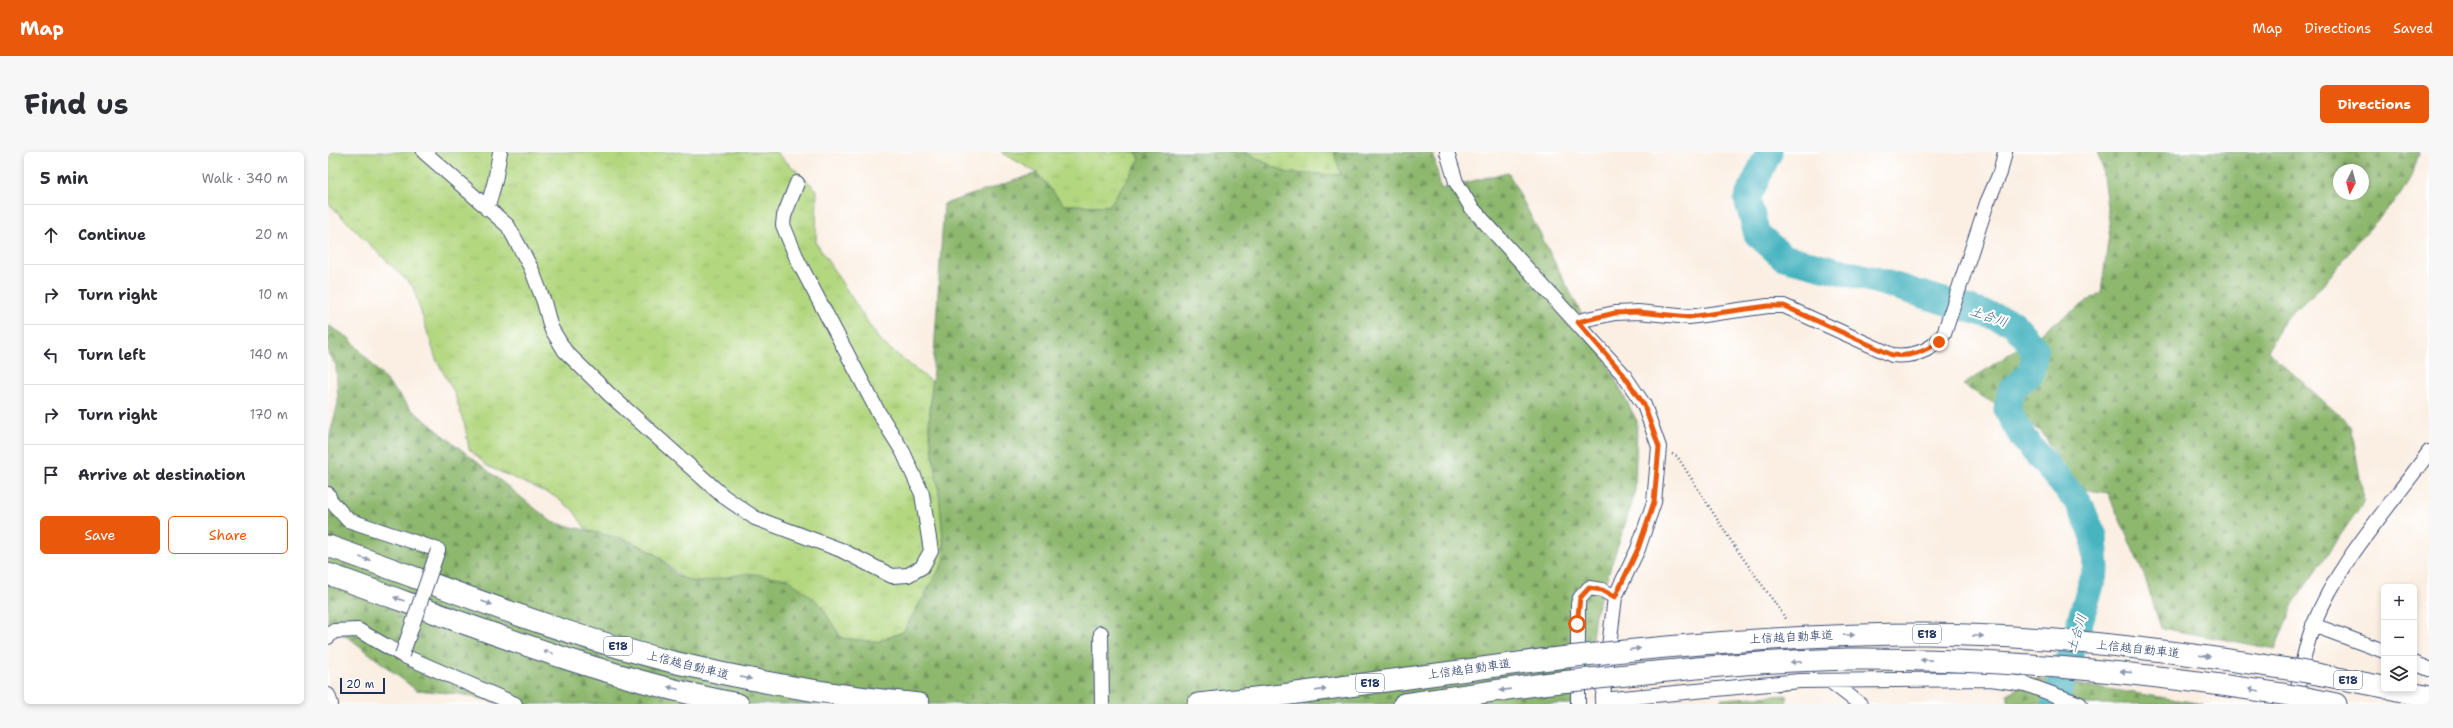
<!DOCTYPE html>
<meta charset="utf-8">
<style>
:root{--surface:#fff;--page:#f7f7f7;--text:#2b2b33;--muted:#7c7c81;--line:#e1e1e2;--accent:#ea580c}
body{margin:0;font-family:"Shantell Sans","Klee One",sans-serif;background:var(--page);color:var(--text)}
.controls{position:absolute;right:12px;bottom:12px;display:grid;overflow:hidden;border-radius:6px;box-shadow:0 2px 6px #0003}
.controls button{width:36px;height:36px;display:grid;place-items:center;padding:0;border:0;border-bottom:1px solid var(--line);background:var(--surface);color:var(--text);font:20px sans-serif}
.compass{position:absolute;left:2005px;top:12px;width:36px;height:36px;border-radius:50%;background:var(--surface);box-shadow:0 2px 6px #0003;rotate:186deg}
.scale{position:absolute;left:12px;bottom:10px;width:45px;box-sizing:border-box;padding-left:4px;border:2px solid #1b2f5e;border-top:0;font-size:11px;line-height:14px;white-space:nowrap;color:#1b2f5e;-webkit-text-stroke:3px #fff;paint-order:stroke}
.stop{position:absolute;width:12px;height:12px;margin:-9px;border:3px solid #ea580c;border-radius:50%;background:#fff}
.stop.end{background:#ea580c;border-color:#fff;box-shadow:0 1px 4px #0008}
.list{margin:0;padding:0;list-style:none}
h2{display:flex;justify-content:space-between;align-items:center;height:52px;margin:0;padding:0 16px;font-size:17px}
h2 small{font-size:13px;font-weight:400;color:var(--muted)}
.list li{display:grid;grid-template-columns:26px 1fr auto;gap:12px;align-items:center;box-sizing:border-box;height:60px;padding:0 16px;border-top:1px solid var(--line)}
.list b{display:block;font-size:15px;white-space:nowrap}
.list em{font-size:13px;font-style:normal;color:var(--muted)}
.actions{display:flex;gap:8px;padding:12px 16px}
.actions a{flex:1;padding:9px 0;border:1px solid var(--accent);border-radius:6px;text-align:center;font-size:14px;color:var(--accent)}
.actions .main{background:var(--accent);color:#fff}
.icon{flex:none;width:22px;height:22px;fill:none;stroke:currentColor;stroke-width:2;stroke-linecap:round;stroke-linejoin:round}
.map{position:relative;flex:none;width:2101px;height:552px;overflow:hidden;border-radius:6px}
header{display:flex;align-items:center;gap:24px;box-sizing:border-box;height:56px;padding:0 20px;background:var(--accent);color:#fff}
header strong{font-size:19px}
nav{display:flex;gap:22px;margin-inline-start:auto;font-size:14px}
.intro{display:flex;align-items:center;justify-content:space-between;box-sizing:border-box;height:96px;padding:0 24px}
h1{margin:0;font-size:28px}
.button{padding:10px 18px;border-radius:6px;background:var(--accent);color:#fff;font-size:14px;font-weight:700}
main{display:flex;gap:24px;padding:0 24px}
aside{flex:1;background:var(--surface);border-radius:6px;box-shadow:0 2px 6px #0003}
.map>svg:first-child{display:block}
.grass{fill:url(#grass-tufts);stroke:#67836e}
.forest{fill:url(#forest-firs);stroke:#547466;fill-rule:evenodd}
.lines{fill:none;stroke-linecap:round;stroke-linejoin:round}
.river{stroke:#46b4c0;stroke-width:27}
.minor-casing{stroke:#3d4c72;stroke-width:16}
.highway-casing{stroke:#3d4c72;stroke-width:23}
.path{stroke:#3d4c72;stroke-width:2.5;stroke-dasharray:1 3;stroke-linecap:butt}
.minor{stroke:#fff;stroke-width:14}
.highway{stroke:#fff;stroke-width:21}
.minor-bridge-casing{stroke:#3d4c72;stroke-width:16;stroke-linecap:butt}
.highway-bridge-casing{stroke:#3d4c72;stroke-width:23;stroke-linecap:butt}
.minor-bridge{stroke:#fff;stroke-width:14}
.highway-bridge{stroke:#fff;stroke-width:21}
.oneway{fill:#8d97ae}
.route{stroke:#ea580c;stroke-width:5}
.labels{text-anchor:middle;stroke-width:4;stroke-linejoin:round;paint-order:stroke}
.shield{fill:#fff;stroke:#5f6d8e;stroke-width:1}
.shield-label{font-size:11px;font-weight:bold;fill:#1b2f5e}
.street-label{font-size:12px;fill:#1b2f5e;stroke:#fff}
.water-label{font-size:13px;font-style:italic;fill:#2a5e80;stroke:#fff}
</style>
<header>
<strong>Map</strong>
<nav><a>Map</a><a>Directions</a><a>Saved</a></nav>
</header>
<div class="intro"><h1>Find us</h1><a class="button">Directions</a></div>
<main>
<aside>
<h2>5 min<small>Walk · 340 m</small></h2>
<ul class="list">
<li><svg class="icon" aria-label="ahead" viewBox="0 0 24 24"><path d="M12 20V5M6 11l6-6 6 6"/></svg><div><b>Continue</b></div><em>20 m</em></li>
<li><svg class="icon" aria-label="right" viewBox="0 0 24 24"><path d="M7 20v-9h11M14 6l5 5-5 5"/></svg><div><b>Turn right</b></div><em>10 m</em></li>
<li><svg class="icon" aria-label="left" viewBox="0 0 24 24"><path d="M17 20v-9H6M10 6l-5 5 5 5"/></svg><div><b>Turn left</b></div><em>140 m</em></li>
<li><svg class="icon" aria-label="right" viewBox="0 0 24 24"><path d="M7 20v-9h11M14 6l5 5-5 5"/></svg><div><b>Turn right</b></div><em>170 m</em></li>
<li><svg class="icon" aria-label="arrive" viewBox="0 0 24 24"><path d="M6 21V4h12l-3 4 3 4H6"/></svg><div><b>Arrive at destination</b></div></li>
</ul>
<div class="actions"><a class="main">Save</a><a>Share</a></div>
</aside>
<div class="map">
<svg width="2101" height="552" viewBox="0 0 2101 552">
<defs>
<pattern id="grass-tufts" width="24" height="20" patternUnits="userSpaceOnUse"><rect width="24" height="20" fill="#b3d77f"/><path d="M3 7l-1-3M5 7V3M7 7l1-3M15 17l-1-3M17 17v-4M19 17l1-3" fill="none" stroke="#99b970"/></pattern>
<pattern id="forest-firs" width="22" height="20" patternUnits="userSpaceOnUse"><rect width="22" height="20" fill="#8eb86e"/><path d="M5 1l3.5 6h-7zM16 11l3.5 6h-7z" fill="#73965e"/></pattern>
</defs>
<rect width="100%" height="100%" fill="#fff"/>
<filter id="ink" filterUnits="userSpaceOnUse"><feTurbulence type="fractalNoise" baseFrequency=".025" numOctaves="2"/><feDisplacementMap in="SourceGraphic" scale="8" xChannelSelector="R" yChannelSelector="G"/><feConvolveMatrix kernelMatrix="1 2 1 2 8 2 1 2 1" color-interpolation-filters="sRGB"/></filter>
<filter id="wash" filterUnits="userSpaceOnUse"><feTurbulence type="fractalNoise" baseFrequency=".012" numOctaves="4" result="noise"/><feDisplacementMap in="SourceGraphic" scale="16" xChannelSelector="R" yChannelSelector="G"/><feGaussianBlur stdDeviation="0.9" result="paint"/><feColorMatrix in="noise" values="0 0 0 0 0 0 0 0 0 0 0 0 0 0 0 0 0 1.4 0 .05"/><feComposite in="paint" operator="in"/></filter>
<g filter="url(#wash)">
<rect width="100%" height="100%" fill="#fbefe3"/>
<path class="grass" d="M0 0H448L489 38 488 91 552 189 604 230 601 276 611 341 617 408 575 480 549 490 513 486 492 452 385 429C345 433 353 419 327 402 307 388 283 384 259 379L245 358 226 344 159 314 141 297 137 274 126 240 108 207 85 135 0 51Z
M673 0H808L812 7 781 54 736 53 709 21Z
M915 0H1006L1014 23 959 21Z"/>
<path class="forest" d="M808 0H915L959 21 1013 23 1006 0H1105L1113 37 1180 20 1309 269 1307 342 1267 462 1256 552H177L132 542 88 538 24 488 0 475V290L10 251 8 213 0 202V173L21 186 84 258 224 370 299 388 328 402 349 424 369 431 420 421 460 427 492 452 513 486 549 490 575 480 617 408 611 341 601 276 616 52 709 21 736 53 781 54 812 7Z
M1769 0H2091L2085 21 2071 45 2032 87 1994 134 1956 168 1940 199 2023 274 2036 349 1965 452 1947 497 1833 476 1816 423 1780 341 1747 336 1714 280 1635 233 1773 140 1782 76 1773 10ZM2011 18H2035V42H2011Z
M1710 526 1876 552H1681L1679 542Z
M1460 543 1458 552H1392L1393 547Z"/>
<g class="lines">
<path class="river" d="M1441 0 1419 47 1429 82 1455 105 1547 128 1684 170 1707 197 1703 220 1683 238 1679 258 1695 286 1750 350 1766 384 1768 416 1727 552"/>
</g>
</g>
<g filter="url(#ink)">
<g class="lines">
<defs>
<path id="minor" d="M96 0 180 74 203 116 216 150 223 176 237 199 282 243 395 344 427 366 513 398 564 424 580 423 594 415 603 399 594 342 575 300 549 258 470 109 455 73 456 64 469 31
M1119 0 1128 30 1143 55 1295 222 1316 253 1331 295 1326 350 1310 397 1287 445 1274 552
M159 57 167 29 172 0
M1250 169 1287 161 1310 160 1361 165 1440 154H1456L1564 203C1585 205 1603 200 1616 182L1659 51 1672 21 1677 0
M0 342 2 348 20 368 110 398
M1985 473 2056 499
M773 481 774 552
M0 485 6 479 30 478 74 503 187 552
M2086 511 2101 517
M1502 529 1532 552
M0 543 3 552
M1274 548 1472 529 1663 527 1697 532 1752 552
M1250 552V452L1252 446 1261 436 1274 438 1287 445
M1967 552C1972 525 1976 497 1986 472 2011 408 2062 355 2101 300"/>
<path id="highway" d="M0 394C114 434 227 481 345 510 426 530 508 544 591 552
M0 422C135 470 269 525 410 552
M1984 521 2056 535
M2065 537 2101 545
M1979 546 2008 552
M870 552 954 543 1213 508
M1076 552 1215 532"/>
</defs>
<use href="#minor" class="minor-casing"/>
<use href="#highway" class="highway-casing"/>
<path class="path" d="M1344 302 1349 304 1405 392 1459 468"/>
<use href="#minor" class="minor"/>
<use href="#highway" class="highway"/>
<defs>
<path id="minor-bridge" d="M74 503 110 398"/>
<path id="highway-bridge" d="M1213 508C1341 493 1468 482 1597 482 1727 483 1857 500 1984 521
M1215 532C1317 521 1420 509 1523 507 1676 506 1827 521 1979 546"/>
</defs>
<use href="#minor-bridge" class="minor-bridge-casing"/>
<use href="#highway-bridge" class="highway-bridge-casing"/>
<use href="#minor-bridge" class="minor-bridge"/>
<use href="#highway-bridge" class="highway-bridge"/>
</g>
<defs><path id="oneway-solid" d="M-6-.8H1V-3.2L6.5 0L1 3.2V.8H-6Z"/></defs>
<g class="oneway">
<use href="#oneway-solid" transform="translate(37 407) rotate(19)"/>
<use href="#oneway-solid" transform="translate(71 447) rotate(-160)"/>
<use href="#oneway-solid" transform="translate(159 451) rotate(19)"/>
<use href="#oneway-solid" transform="translate(1521 483) rotate(-1)"/>
<use href="#oneway-solid" transform="translate(1650 484) rotate(2)"/>
<use href="#oneway-solid" transform="translate(1307 497) rotate(-6)"/>
<use href="#oneway-solid" transform="translate(220 500) rotate(-162)"/>
<use href="#oneway-solid" transform="translate(1877 504) rotate(7)"/>
<use href="#oneway-solid" transform="translate(1598 508) rotate(-179)"/>
<use href="#oneway-solid" transform="translate(1468 510) rotate(178)"/>
<use href="#oneway-solid" transform="translate(1798 520) rotate(-174)"/>
<use href="#oneway-solid" transform="translate(418 526) rotate(11)"/>
<use href="#oneway-solid" transform="translate(345 536) rotate(-166)"/>
<use href="#oneway-solid" transform="translate(993 538) rotate(-8)"/>
<use href="#oneway-solid" transform="translate(1177 538) rotate(172)"/>
<use href="#oneway-solid" transform="translate(1926 538) rotate(-170)"/>
</g>
</g>
<g class="lines" filter="url(#ink)">
<path class="route" d="M1249 472 1252 446 1261 436 1274 438 1287 445 1310 397 1326 350 1331 295 1316 253 1295 222 1250 170 1287 161 1310 160 1361 165 1440 154H1456L1564 203C1583 205 1595 200 1611 190"/>
</g>
<g class="labels">
<g class="shield">
<rect x="1585" y="473" width="28" height="18" rx="3"/>
<rect x="276" y="485" width="28" height="18" rx="3"/>
<rect x="2006" y="519" width="28" height="18" rx="3"/>
<rect x="1028" y="522" width="28" height="18" rx="3"/>
</g>
<g class="shield-label">
<text x="1599" y="486">E18</text>
<text x="290" y="498">E18</text>
<text x="2020" y="532">E18</text>
<text x="1042" y="535">E18</text>
</g>
<g class="street-label">
<text transform="translate(1463 485) rotate(-3)" y="4">上信越自動車道</text>
<text transform="translate(1810 497) rotate(6)" y="4">上信越自動車道</text>
<text transform="translate(360 513) rotate(14)" y="4">上信越自動車道</text>
<text transform="translate(1141 517) rotate(-8)" y="4">上信越自動車道</text>
</g>
<g class="water-label">
<text transform="translate(1661 164) rotate(19)" y="5">土合川</text>
<text transform="translate(1748 481) rotate(-73)" y="5">土合川</text>
</g>
</g>
</svg>
<div class="controls">
<button>+</button>
<button>−</button>
<button><svg class="icon" aria-label="layers" viewBox="0 0 24 24"><path d="M12 4l9 5-9 5-9-5zM3 14l9 5 9-5"/></svg></button>
</div>
<svg class="compass" viewBox="-18 -18 36 36"><path d="M0-13l5 13h-10z" fill="#e53935"/><path d="M0 13l5-13h-10z" fill="#7c7c81"/></svg>
<div class="scale">20 m</div>
<div class="stop" style="left:1249px;top:472px"></div>
<div class="stop end" style="left:1611px;top:190px"></div>
</div>
</main>
